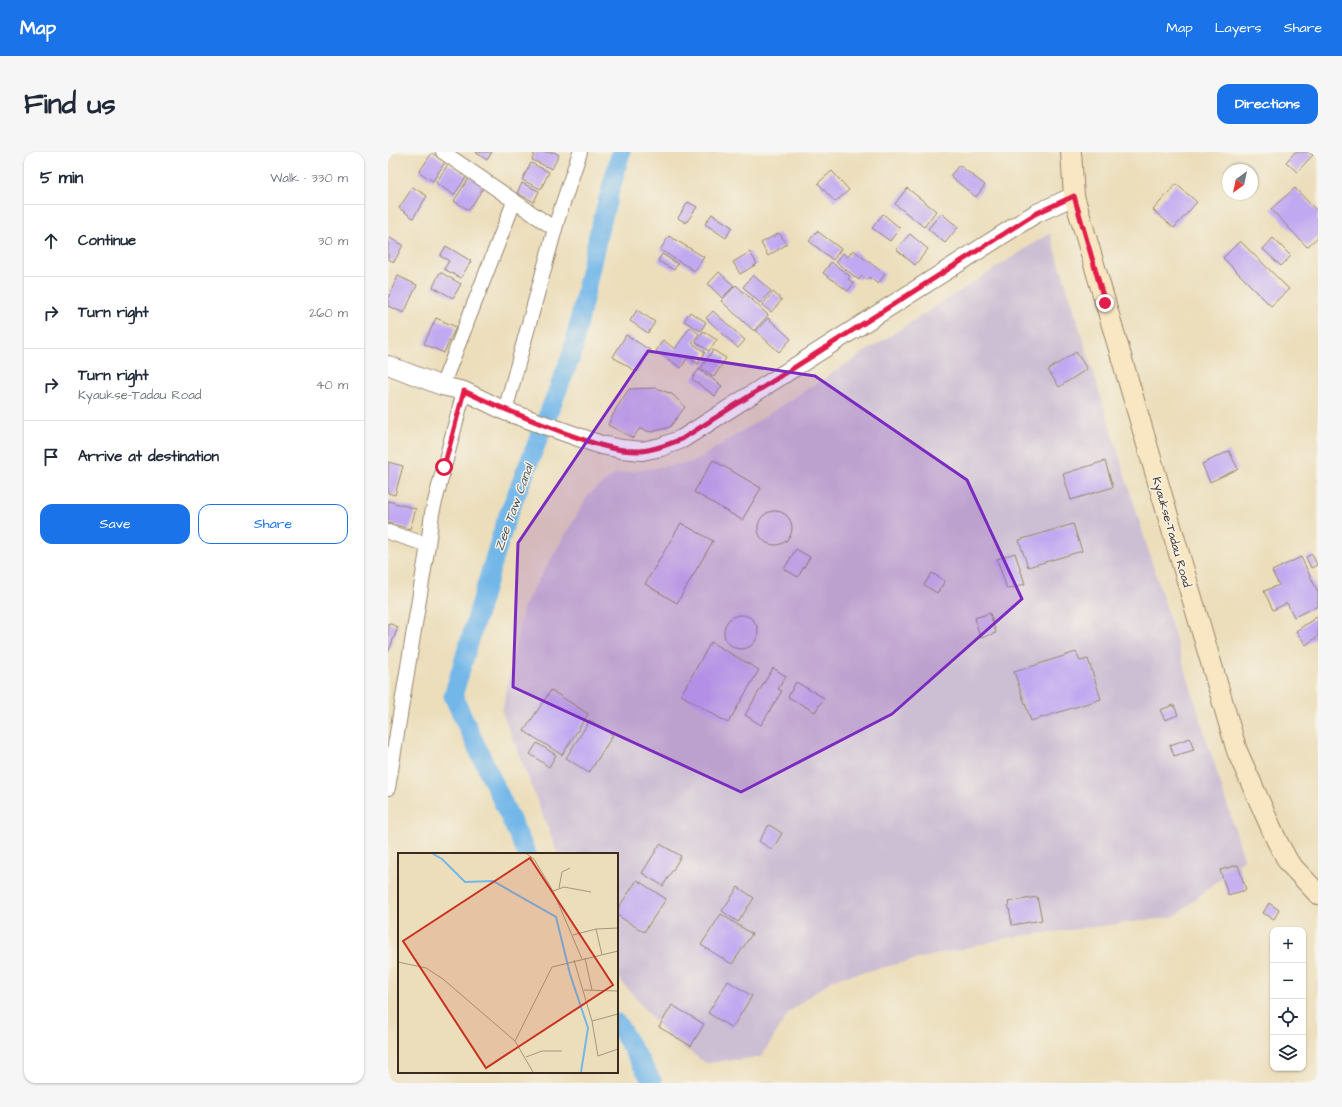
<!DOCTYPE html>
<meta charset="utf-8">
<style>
:root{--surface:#fff;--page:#f6f6f7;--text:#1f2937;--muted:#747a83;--line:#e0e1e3;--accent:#1a73e8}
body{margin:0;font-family:"Architects Daughter",sans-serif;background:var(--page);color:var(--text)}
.controls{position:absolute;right:12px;bottom:12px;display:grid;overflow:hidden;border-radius:8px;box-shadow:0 1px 3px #0004}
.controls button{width:36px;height:36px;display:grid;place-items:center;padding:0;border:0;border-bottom:1px solid var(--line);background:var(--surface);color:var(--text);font:20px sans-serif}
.compass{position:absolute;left:834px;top:12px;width:36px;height:36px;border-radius:50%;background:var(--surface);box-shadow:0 1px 3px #0004;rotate:213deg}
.stop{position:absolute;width:12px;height:12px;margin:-9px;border:3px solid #e11d48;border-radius:50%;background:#fff}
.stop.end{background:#e11d48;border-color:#fff;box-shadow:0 1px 4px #0008}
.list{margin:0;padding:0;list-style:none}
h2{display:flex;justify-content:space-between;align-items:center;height:52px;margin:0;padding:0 16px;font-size:17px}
h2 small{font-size:13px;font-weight:400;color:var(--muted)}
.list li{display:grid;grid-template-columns:26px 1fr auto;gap:12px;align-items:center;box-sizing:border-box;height:72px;padding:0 16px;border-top:1px solid var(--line)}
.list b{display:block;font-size:15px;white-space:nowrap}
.list p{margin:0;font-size:13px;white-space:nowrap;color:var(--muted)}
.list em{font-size:13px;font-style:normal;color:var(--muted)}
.actions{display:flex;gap:8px;padding:12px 16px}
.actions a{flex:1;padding:9px 0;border:1px solid var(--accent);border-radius:12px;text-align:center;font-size:14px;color:var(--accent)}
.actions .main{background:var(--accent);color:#fff}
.icon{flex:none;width:22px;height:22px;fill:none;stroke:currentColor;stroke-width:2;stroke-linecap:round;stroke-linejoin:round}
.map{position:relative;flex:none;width:930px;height:931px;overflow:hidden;border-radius:12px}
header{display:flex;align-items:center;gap:24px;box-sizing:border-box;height:56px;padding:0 20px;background:var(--accent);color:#fff}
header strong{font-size:19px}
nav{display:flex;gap:22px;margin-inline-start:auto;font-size:14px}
.intro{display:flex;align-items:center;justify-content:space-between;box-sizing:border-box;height:96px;padding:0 24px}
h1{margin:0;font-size:28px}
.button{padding:10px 18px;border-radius:12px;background:var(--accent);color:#fff;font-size:14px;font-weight:700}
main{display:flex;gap:24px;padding:0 24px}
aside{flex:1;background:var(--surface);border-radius:12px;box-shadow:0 1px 3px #0004}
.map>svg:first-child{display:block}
.industrial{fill:#ccbed3}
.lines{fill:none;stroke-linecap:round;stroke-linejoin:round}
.canal{stroke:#73b7e9;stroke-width:19}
.building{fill:#c1a9f1}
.minor-casing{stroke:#94846c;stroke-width:16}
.tertiary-casing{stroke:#94846c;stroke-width:20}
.secondary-casing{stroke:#94846c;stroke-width:22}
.minor{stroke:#fff;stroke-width:14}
.tertiary{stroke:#fff;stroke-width:18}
.secondary{stroke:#f9e7c3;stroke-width:20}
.route{stroke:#e11d48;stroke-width:5}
.marked{fill:#7b2cbf;fill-opacity:0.2;stroke:#7b2cbf;stroke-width:3;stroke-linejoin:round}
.labels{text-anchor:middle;stroke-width:3;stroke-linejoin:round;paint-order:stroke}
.street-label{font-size:12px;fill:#3b2a1e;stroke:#f7f3e8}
.water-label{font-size:13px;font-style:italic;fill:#4c545b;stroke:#f7f3e8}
.inset-river{fill:none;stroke:#73b7e9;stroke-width:2}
.inset-road{fill:none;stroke:#a5967c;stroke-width:1}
.view{fill:#c8321e;fill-opacity:0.15;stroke:#c8321e;stroke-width:2}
.inset-edge{fill:none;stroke:#3b2a1e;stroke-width:2}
</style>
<header>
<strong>Map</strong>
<nav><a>Map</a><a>Layers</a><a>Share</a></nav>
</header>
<div class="intro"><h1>Find us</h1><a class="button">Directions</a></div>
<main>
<aside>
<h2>5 min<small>Walk · 330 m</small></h2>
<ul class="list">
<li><svg class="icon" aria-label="ahead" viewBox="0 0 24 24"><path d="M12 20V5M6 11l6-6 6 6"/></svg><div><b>Continue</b></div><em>30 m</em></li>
<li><svg class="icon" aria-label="right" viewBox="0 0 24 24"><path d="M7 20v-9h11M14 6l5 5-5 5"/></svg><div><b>Turn right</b></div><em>260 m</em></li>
<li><svg class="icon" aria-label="right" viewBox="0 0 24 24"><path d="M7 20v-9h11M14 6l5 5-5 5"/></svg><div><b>Turn right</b><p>Kyaukse-Tadau Road</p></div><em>40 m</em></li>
<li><svg class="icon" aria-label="arrive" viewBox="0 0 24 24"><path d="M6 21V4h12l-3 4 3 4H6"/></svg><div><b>Arrive at destination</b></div></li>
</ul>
<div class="actions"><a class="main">Save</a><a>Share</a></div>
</aside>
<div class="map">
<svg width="930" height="931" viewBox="0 0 930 931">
<rect width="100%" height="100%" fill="#f7f3e8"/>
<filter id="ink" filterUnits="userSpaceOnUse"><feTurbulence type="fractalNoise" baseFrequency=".025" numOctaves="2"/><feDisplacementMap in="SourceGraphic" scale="8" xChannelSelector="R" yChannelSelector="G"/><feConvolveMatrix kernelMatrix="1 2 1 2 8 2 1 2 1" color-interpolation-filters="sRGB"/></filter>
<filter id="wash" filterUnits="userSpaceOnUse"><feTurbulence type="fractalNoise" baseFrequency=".012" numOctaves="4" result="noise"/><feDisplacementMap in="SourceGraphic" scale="16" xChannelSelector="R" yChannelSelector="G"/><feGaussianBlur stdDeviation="0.9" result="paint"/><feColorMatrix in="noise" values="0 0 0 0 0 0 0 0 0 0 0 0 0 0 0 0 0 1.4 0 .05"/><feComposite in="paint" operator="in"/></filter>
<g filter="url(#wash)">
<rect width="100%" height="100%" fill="#ecdebb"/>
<path class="industrial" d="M662 81 856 707 786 765 624 785 446 827 402 859 373 905 318 911 280 885 229 824V702H170L114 560 136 453 201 342 227 322 306 310Z"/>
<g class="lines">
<path class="canal" d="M139 702 65 544 117 371 184 202 210 83 233 0
M229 871 265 931"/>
</g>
<g id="blocks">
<path class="building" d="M87 0H104L99 8Z
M147 0H166L171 3 164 17 144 8Z
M907 0H921L925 3 909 20 898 10Z
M44 1 57 10 45 29 31 20Z
M143 11 161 20 153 37 134 28Z
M60 12 79 24 66 43 48 31Z
M571 13 597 33 588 45 562 24Z
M444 19 461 38 447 50 430 31Z
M82 24 97 33 81 58 66 49Z
M134 31 151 39 146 50 129 41Z
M788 32 809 50 786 76 765 58Z
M25 35 39 44 25 66 11 56Z
M519 36 548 59 536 75 507 52Z
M907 36 930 60V85L919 95 883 57Z
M300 50 309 55 298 71 290 66Z
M553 61 570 75 557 91 540 77Z
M324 62 344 75 338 86 317 72Z
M495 62 512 76 502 89 484 76Z
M429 79 453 97 445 108 421 89Z
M391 81 399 92 380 104 373 91Z
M522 82 540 97 527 113 508 97Z
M281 84 316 105 307 119 272 98Z
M2 86 15 93 6 110 0 107V89Z
M885 86 903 104 893 114 875 97Z
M852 89 901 137 883 154 835 106Z
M58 94 83 109 73 126 56 117 61 109 52 104Z
M465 98 497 122 490 132 481 125 479 128 474 124 471 128 448 110 455 101 460 105Z
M362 100 369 112 352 122 345 110Z
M274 102 290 112 286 118 270 109Z
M443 110 462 124 460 127 466 131 460 139 435 121Z
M52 120 73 132 65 146 45 135Z
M331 120 346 134 334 146 320 132Z
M365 123 383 139 372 151 355 135Z
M10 124 29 133 16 161 0 154V146Z
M348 133 380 163 366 179 333 149Z
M385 140 394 148 383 160 374 153Z
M249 158 267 170 260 181 242 169Z
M325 159 357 188 350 196 318 166Z
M302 160 318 170 313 179 296 169Z
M48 166 68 175 56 201 36 192Z
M380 166 403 187 391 200 368 179Z
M302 175 311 182 304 191 317 200 310 212 300 205 293 216 268 199 275 188 287 197Z
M315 179 329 188 321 199 308 190Z
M238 183 262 198 249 220 225 205Z
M325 198 338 206 326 225 313 216Z
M688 200 699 217 671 235 660 218Z
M311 217 334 234 327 244 304 227Z
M268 236 284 242 297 255 282 275 264 280 251 277 245 286 220 273 228 257 241 237Z
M841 299 850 317 822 330 814 312Z
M325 308 373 336 354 368 306 340Z
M717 309 725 335 683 348 675 322Z
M0 310 15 314 7 343 0 341Z
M0 349 28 357 22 377 0 371Z
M370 376a17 17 0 1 1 34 0a17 17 0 1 1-34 0Z
M293 371 325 389 289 451 257 432Z
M685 372 694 399 640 415 631 388Z
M408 397 422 405 410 425 396 417Z
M627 401 637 432 619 437 609 407Z
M924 402 929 413 923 416 918 405Z
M913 405 930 440V454L906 465 899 451 885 458 876 439 891 433 884 419Z
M544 421 557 429 549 441 536 433Z
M602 461 608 481 592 486 587 466Z
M336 480a17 17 0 1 1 34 0a17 17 0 1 1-34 0Z
M930 464V484L918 493 908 479Z
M0 471 10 475 0 501Z
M323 490 371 518 340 571 293 543Z
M688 500 692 509 700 507 713 547 643 569 626 520Z
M385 516 398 524 390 537 394 539 373 573 357 563Z
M408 530 436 546 427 560 400 545Z
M163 538 200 562 174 603 136 579Z
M786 553 790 563 777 568 772 558Z
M202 568 225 583 201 621 178 606Z
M802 586 806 598 786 604 782 593Z
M149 591 168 603 161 615 142 602Z
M381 673 394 681 384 698 371 689Z
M272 692 293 704 275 734 254 721Z
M850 713 858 738 840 743 832 718Z
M249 728 278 747 256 780 229 763V758Z
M350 735 366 746 350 770 334 759Z
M649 745 654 768 624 773 620 750Z
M881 751 891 758 886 767 875 761Z
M333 762 364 782 344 812 313 793Z
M340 829 364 844 344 876 320 861Z
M284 853 316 872 303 894 271 875Z"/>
</g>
</g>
<g filter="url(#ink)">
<use href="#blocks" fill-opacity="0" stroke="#94846c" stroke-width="1"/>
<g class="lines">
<defs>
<path id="minor" d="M55 0 167 77
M54 234 126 50
M117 259 170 66 192 0
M0 380 40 393
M0 636 40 393 44 361 76 239"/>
<path id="tertiary" d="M0 213 54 234 76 239 117 259 213 293 234 297 254 299 273 295 294 287 647 62 686 44"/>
<path id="secondary" d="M683 0 686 44 849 599 889 689 901 711 930 742"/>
</defs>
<use href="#minor" class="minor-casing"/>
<use href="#tertiary" class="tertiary-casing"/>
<use href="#secondary" class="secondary-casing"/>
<use href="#minor" class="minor"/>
<use href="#tertiary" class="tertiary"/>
<use href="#secondary" class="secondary"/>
</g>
</g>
<g class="lines" filter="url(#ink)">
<path class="route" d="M56 315 76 239C108 254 140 267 174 280 199 289 226 300 253 299 267 298 281 292 294 287L647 62 686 44 717 151"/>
</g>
<path class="marked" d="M260 199 427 224 579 328 634 447 504 562 353 640 125 535 130 391Z"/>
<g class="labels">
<g class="street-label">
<text transform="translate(784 380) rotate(74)" y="4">Kyaukse-Tadau Road</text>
</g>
<g class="water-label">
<text transform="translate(125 355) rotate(-70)" y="5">Zee Taw Canal</text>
</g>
</g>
<g transform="translate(10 701)">
<rect width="220" height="220" fill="#ecdebb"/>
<path class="inset-river" d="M35 1 44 6 67 29 95 28 158 64 172 121 190 175 183 219"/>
<path class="inset-road" d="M129 1 136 6 155 38 184 106M161 35 164 19 172 15M155 38 166 34 193 39M198 76 204 102M175 82 198 76 220 75M187 105 194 137M176 107 194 168 200 203 220 196M0 109 28 115 45 126 117 188 135 219M186 137 220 138M194 168 220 161M117 188 154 114 220 98M128 204 144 198H164"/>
<path class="view" d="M132 5 215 132 88 215 5 88Z"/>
<rect width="220" height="220" class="inset-edge"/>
</g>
</svg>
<div class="controls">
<button>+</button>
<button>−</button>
<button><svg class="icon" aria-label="locate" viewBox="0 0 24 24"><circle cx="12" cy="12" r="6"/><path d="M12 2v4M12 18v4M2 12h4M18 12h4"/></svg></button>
<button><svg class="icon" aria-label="layers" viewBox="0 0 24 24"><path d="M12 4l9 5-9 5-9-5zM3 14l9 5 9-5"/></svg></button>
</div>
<svg class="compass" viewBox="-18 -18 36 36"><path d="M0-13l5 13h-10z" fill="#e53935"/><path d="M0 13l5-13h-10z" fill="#747a83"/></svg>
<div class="stop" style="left:56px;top:315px"></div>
<div class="stop end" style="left:717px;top:151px"></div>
</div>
</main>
